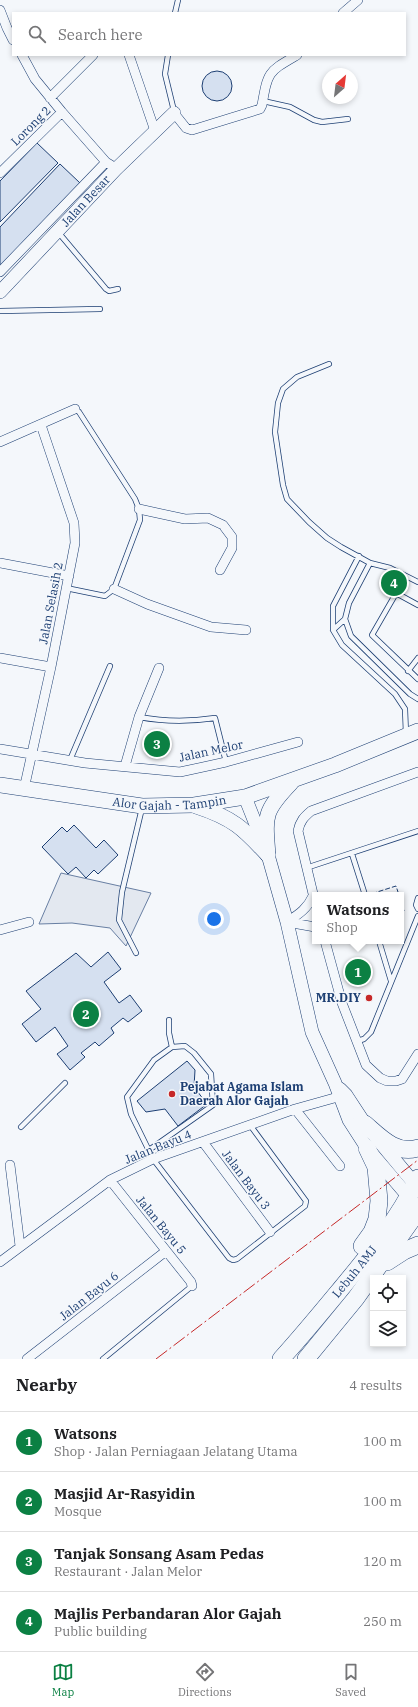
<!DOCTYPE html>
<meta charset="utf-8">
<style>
:root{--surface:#fff;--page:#f6f6f6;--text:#202124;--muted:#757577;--line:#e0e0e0;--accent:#0b8043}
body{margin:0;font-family:"IBM Plex Serif",serif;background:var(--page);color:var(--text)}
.controls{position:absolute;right:12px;bottom:12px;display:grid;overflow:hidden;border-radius:0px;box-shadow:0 2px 6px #0003}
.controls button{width:36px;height:36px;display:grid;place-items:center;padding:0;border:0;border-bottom:1px solid var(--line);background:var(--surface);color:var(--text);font:20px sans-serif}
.compass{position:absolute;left:322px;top:68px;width:36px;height:36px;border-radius:50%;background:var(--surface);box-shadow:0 2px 6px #0003;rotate:28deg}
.you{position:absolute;left:214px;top:919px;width:14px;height:14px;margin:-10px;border:3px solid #fff;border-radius:50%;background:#1a73e8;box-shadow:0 0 0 6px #1a73e833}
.badge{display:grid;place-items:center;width:26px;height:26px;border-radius:50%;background:var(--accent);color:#fff;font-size:13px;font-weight:700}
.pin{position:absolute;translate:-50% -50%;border:2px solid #fff;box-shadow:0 1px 4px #0006}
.popup{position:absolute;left:312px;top:892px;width:92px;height:52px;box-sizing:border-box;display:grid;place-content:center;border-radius:0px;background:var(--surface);filter:drop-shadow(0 1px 3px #0005);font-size:13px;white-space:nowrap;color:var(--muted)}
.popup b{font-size:15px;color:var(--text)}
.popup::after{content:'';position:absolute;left:50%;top:100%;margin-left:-8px;border:8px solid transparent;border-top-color:var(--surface)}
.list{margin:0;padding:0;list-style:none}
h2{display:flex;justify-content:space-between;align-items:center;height:52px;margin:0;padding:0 16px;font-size:17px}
h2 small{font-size:13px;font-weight:400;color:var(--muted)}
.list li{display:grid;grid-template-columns:26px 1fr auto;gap:12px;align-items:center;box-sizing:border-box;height:60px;padding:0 16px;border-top:1px solid var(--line)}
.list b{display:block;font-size:15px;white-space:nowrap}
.list p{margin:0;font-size:13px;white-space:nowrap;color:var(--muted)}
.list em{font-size:13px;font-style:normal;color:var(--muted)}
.icon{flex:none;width:22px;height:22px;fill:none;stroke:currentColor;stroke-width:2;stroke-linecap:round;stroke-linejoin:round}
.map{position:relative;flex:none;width:418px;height:1359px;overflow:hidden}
.search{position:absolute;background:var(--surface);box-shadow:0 2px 6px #0003;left:12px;right:12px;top:12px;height:44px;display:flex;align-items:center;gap:10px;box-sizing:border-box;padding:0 14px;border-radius:0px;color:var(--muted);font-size:15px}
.sheet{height:292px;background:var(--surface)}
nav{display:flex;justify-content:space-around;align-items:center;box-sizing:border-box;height:56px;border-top:1px solid var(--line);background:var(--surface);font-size:11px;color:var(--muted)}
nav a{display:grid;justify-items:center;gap:2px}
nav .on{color:var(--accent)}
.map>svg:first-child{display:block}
.parking{fill:#e3e8f0;stroke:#687fa3}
.building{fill:#d5e0f0;stroke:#1d3f73}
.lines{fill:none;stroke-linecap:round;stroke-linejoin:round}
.lane-casing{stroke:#1d3f73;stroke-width:6}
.street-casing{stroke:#1d3f73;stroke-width:10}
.secondary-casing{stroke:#1d3f73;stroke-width:14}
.primary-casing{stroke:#1d3f73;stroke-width:16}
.highway-casing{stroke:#1d3f73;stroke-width:18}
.lane{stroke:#f4f7fb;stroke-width:4.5}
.street{stroke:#f4f7fb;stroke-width:9}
.secondary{stroke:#f4f7fb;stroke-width:13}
.primary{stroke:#f4f7fb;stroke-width:15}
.highway{stroke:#f4f7fb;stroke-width:17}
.fence{stroke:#1d3f73;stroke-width:1;stroke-dasharray:5 2;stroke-linecap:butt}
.power{stroke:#c62828;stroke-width:1;stroke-dasharray:14 3 2 3;stroke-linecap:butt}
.poi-dot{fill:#c62828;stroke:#f4f7fb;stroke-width:1.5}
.labels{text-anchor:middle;stroke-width:3;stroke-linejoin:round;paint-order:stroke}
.street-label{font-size:12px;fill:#1d3f73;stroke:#f4f7fb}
.poi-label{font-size:12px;font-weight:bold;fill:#1d3f73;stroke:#f4f7fb;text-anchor:end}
</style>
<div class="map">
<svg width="418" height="1359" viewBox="0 0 418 1359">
<rect width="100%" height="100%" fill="#f4f7fb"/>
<path class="parking" d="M61 873 151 893 126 946 110 928 72 923 39 924Z"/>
<path class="building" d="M202 86a15 15 0 1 1 30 0a15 15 0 1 1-30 0Z
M37 143 58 163 0 222V181Z
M60 164 80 183 0 266V227Z
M74 825 96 848 104 840 118 855 98 874 94 870 86 878 76 867 68 874 42 847 62 827 67 832Z
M108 952 121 969 104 982 119 1003 130 995 142 1011 128 1022 123 1018 111 1028 114 1033 99 1046 95 1042 81 1053 85 1057 70 1070 57 1054 68 1046 55 1027 36 1042 22 1024 41 1009 26 991 76 953 91 967Z
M187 1061 195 1070 194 1087 207 1104 178 1126 165 1109 146 1112 137 1101Z"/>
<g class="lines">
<defs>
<path id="lane" d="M175 13 178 0
M168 55 165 74 174 111
M263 101 290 107 314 120 322 122 348 119
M58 232 106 289 109 291 118 289
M0 311 100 309
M329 364 297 377 283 389 278 403 275 432 283 485 287 499 309 522 327 538 341 547 370 563 390 568 418 582
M359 556 333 606V630L342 645 395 694 405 709 406 734
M370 563 349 603 345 619 351 636 410 694 418 699
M406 576 372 635 418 679
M66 588 105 596 114 589 140 520 139 509 135 499 79 412 75 409
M396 593 418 605
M333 630 345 619
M408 671 418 658
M139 717C166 722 188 722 215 718L226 762
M70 760 110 666
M352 854 365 895
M306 868 418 831
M418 898 416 905 418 909
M379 941 391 981
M136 953 119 920 122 892 142 808
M169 1020V1033L172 1047 154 1060 127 1097 131 1114 153 1159 229 1258 233 1260 237 1259 305 1206 306 1201 250 1125
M357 1041 364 1039 371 1032 418 916
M21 1127 65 1083
M149 1150 213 1105 211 1074 194 1053 185 1046 172 1047
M103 1359 192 1286"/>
<path id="street" d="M0 10 7 28 13 40
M343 13 358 0
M22 55 35 79 62 112 106 162 111 165
M129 55 155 131
M50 98 93 55
M174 113 186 128 192 130 260 109 262 105C268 71 268 72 297 55
M0 173 62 112
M0 272 106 162
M0 442 75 409
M139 509 185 519 208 518 223 525 232 537V548L220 570
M0 563 69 576
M114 589 147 604 211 627 246 630
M0 658 51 667
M0 749 85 763 180 772 226 762 298 742
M125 766 139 717 159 668
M24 789 51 667 75 543 74 523 41 425
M313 896C307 909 299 914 287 922L315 927
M315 902 298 831C300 821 304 817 311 811L418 772
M0 930 29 922
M325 941 342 1003 366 1065 380 1078 387 1081H396L402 1079 418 1054
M295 1109 340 1166
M203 1142 270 1232
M10 1165 20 1246
M110 1180 191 1282 192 1286
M0 1262 110 1180 153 1159 295 1109 345 1095
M27 1359 166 1251"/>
<g id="secondary">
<path id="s1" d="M0 292 116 169 174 113"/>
<path d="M245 797 268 855 287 922 312 1032 335 1083 349 1120 367 1148 414 1203"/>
<path d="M340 1089 346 1095 365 1124 418 1188"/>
</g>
<g id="primary">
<path id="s2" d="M0 785 142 806 194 805 245 797 335 765 418 731"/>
<path d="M196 806C233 818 243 828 268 855"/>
<path d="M268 855C265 816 263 812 291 783"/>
</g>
<g id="highway">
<path d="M365 1124C380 1137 396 1155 418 1148"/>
<path d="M362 1246 372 1232 377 1219 379 1201 376 1167 367 1148"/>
<path d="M387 1262 404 1251 418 1245"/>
<path id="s3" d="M281 1359C301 1337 320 1314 339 1291 368 1256 398 1220 418 1178"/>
<path d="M306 1359 356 1298 418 1211"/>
</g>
</defs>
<use href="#lane" class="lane-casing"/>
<use href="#street" class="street-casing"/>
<use href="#secondary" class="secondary-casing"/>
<use href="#primary" class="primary-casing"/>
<use href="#highway" class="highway-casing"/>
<use href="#lane" class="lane"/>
<use href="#street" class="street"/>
<use href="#secondary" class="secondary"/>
<use href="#primary" class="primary"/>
<use href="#highway" class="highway"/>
<path class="fence" d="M375 895 374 893 396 886 399 895
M401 901 404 911 401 912"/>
<path class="power" d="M156 1359 418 1160"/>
</g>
<g class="poi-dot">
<circle cx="369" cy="998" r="4"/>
<circle cx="172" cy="1094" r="4"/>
</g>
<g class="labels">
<g class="street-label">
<text transform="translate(31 126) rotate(-45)" y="4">Lorong 2</text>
<text dy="4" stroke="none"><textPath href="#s1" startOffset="125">Jalan Besar</textPath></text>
<text transform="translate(51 603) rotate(-79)" y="4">Jalan Selasih 2</text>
<text transform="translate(211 751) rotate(-12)" y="4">Jalan Melor</text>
<text dy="4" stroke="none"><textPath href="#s2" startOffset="171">Alor Gajah - Tampin</textPath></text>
<text transform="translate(158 1147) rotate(-22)" y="4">Jalan Bayu 4</text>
<text transform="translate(246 1180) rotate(53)" y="4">Jalan Bayu 3</text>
<text transform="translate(161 1225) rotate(51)" y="4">Jalan Bayu 5</text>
<text dy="4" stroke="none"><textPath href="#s3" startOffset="114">Lebuh AMJ</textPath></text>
<text transform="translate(89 1296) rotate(-38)" y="4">Jalan Bayu 6</text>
</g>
<g class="poi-label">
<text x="361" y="1002">MR.DIY</text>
<text x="180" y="1091" text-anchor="start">Pejabat Agama Islam<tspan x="180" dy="14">Daerah Alor Gajah</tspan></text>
</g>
</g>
</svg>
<div class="controls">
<button><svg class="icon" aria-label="locate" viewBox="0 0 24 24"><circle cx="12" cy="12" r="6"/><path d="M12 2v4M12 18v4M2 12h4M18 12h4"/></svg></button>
<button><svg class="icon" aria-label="layers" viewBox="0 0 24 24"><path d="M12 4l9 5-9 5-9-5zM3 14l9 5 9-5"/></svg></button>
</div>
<svg class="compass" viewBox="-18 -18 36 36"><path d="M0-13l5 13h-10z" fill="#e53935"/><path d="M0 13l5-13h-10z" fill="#757577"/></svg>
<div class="you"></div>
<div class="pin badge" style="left:358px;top:972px">1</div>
<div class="popup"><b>Watsons</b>Shop</div>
<div class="pin badge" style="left:86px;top:1014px">2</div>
<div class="pin badge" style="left:157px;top:744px">3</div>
<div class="pin badge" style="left:394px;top:583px">4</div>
<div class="search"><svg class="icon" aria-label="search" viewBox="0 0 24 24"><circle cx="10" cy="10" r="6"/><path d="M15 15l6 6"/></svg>Search here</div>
</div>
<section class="sheet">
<h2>Nearby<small>4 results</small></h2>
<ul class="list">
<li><span class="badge">1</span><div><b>Watsons</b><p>Shop · Jalan Perniagaan Jelatang Utama</p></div><em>100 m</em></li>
<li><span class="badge">2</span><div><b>Masjid Ar-Rasyidin</b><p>Mosque</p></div><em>100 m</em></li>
<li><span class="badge">3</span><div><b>Tanjak Sonsang Asam Pedas</b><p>Restaurant · Jalan Melor</p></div><em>120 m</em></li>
<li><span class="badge">4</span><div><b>Majlis Perbandaran Alor Gajah</b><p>Public building</p></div><em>250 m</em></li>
</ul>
</section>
<nav>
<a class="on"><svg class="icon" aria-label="map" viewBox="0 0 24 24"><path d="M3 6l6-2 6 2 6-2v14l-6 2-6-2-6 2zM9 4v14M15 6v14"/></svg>Map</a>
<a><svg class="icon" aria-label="directions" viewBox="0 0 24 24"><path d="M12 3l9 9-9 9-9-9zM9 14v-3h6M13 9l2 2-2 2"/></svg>Directions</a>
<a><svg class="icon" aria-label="saved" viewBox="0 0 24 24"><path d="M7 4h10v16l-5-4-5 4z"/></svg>Saved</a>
</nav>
